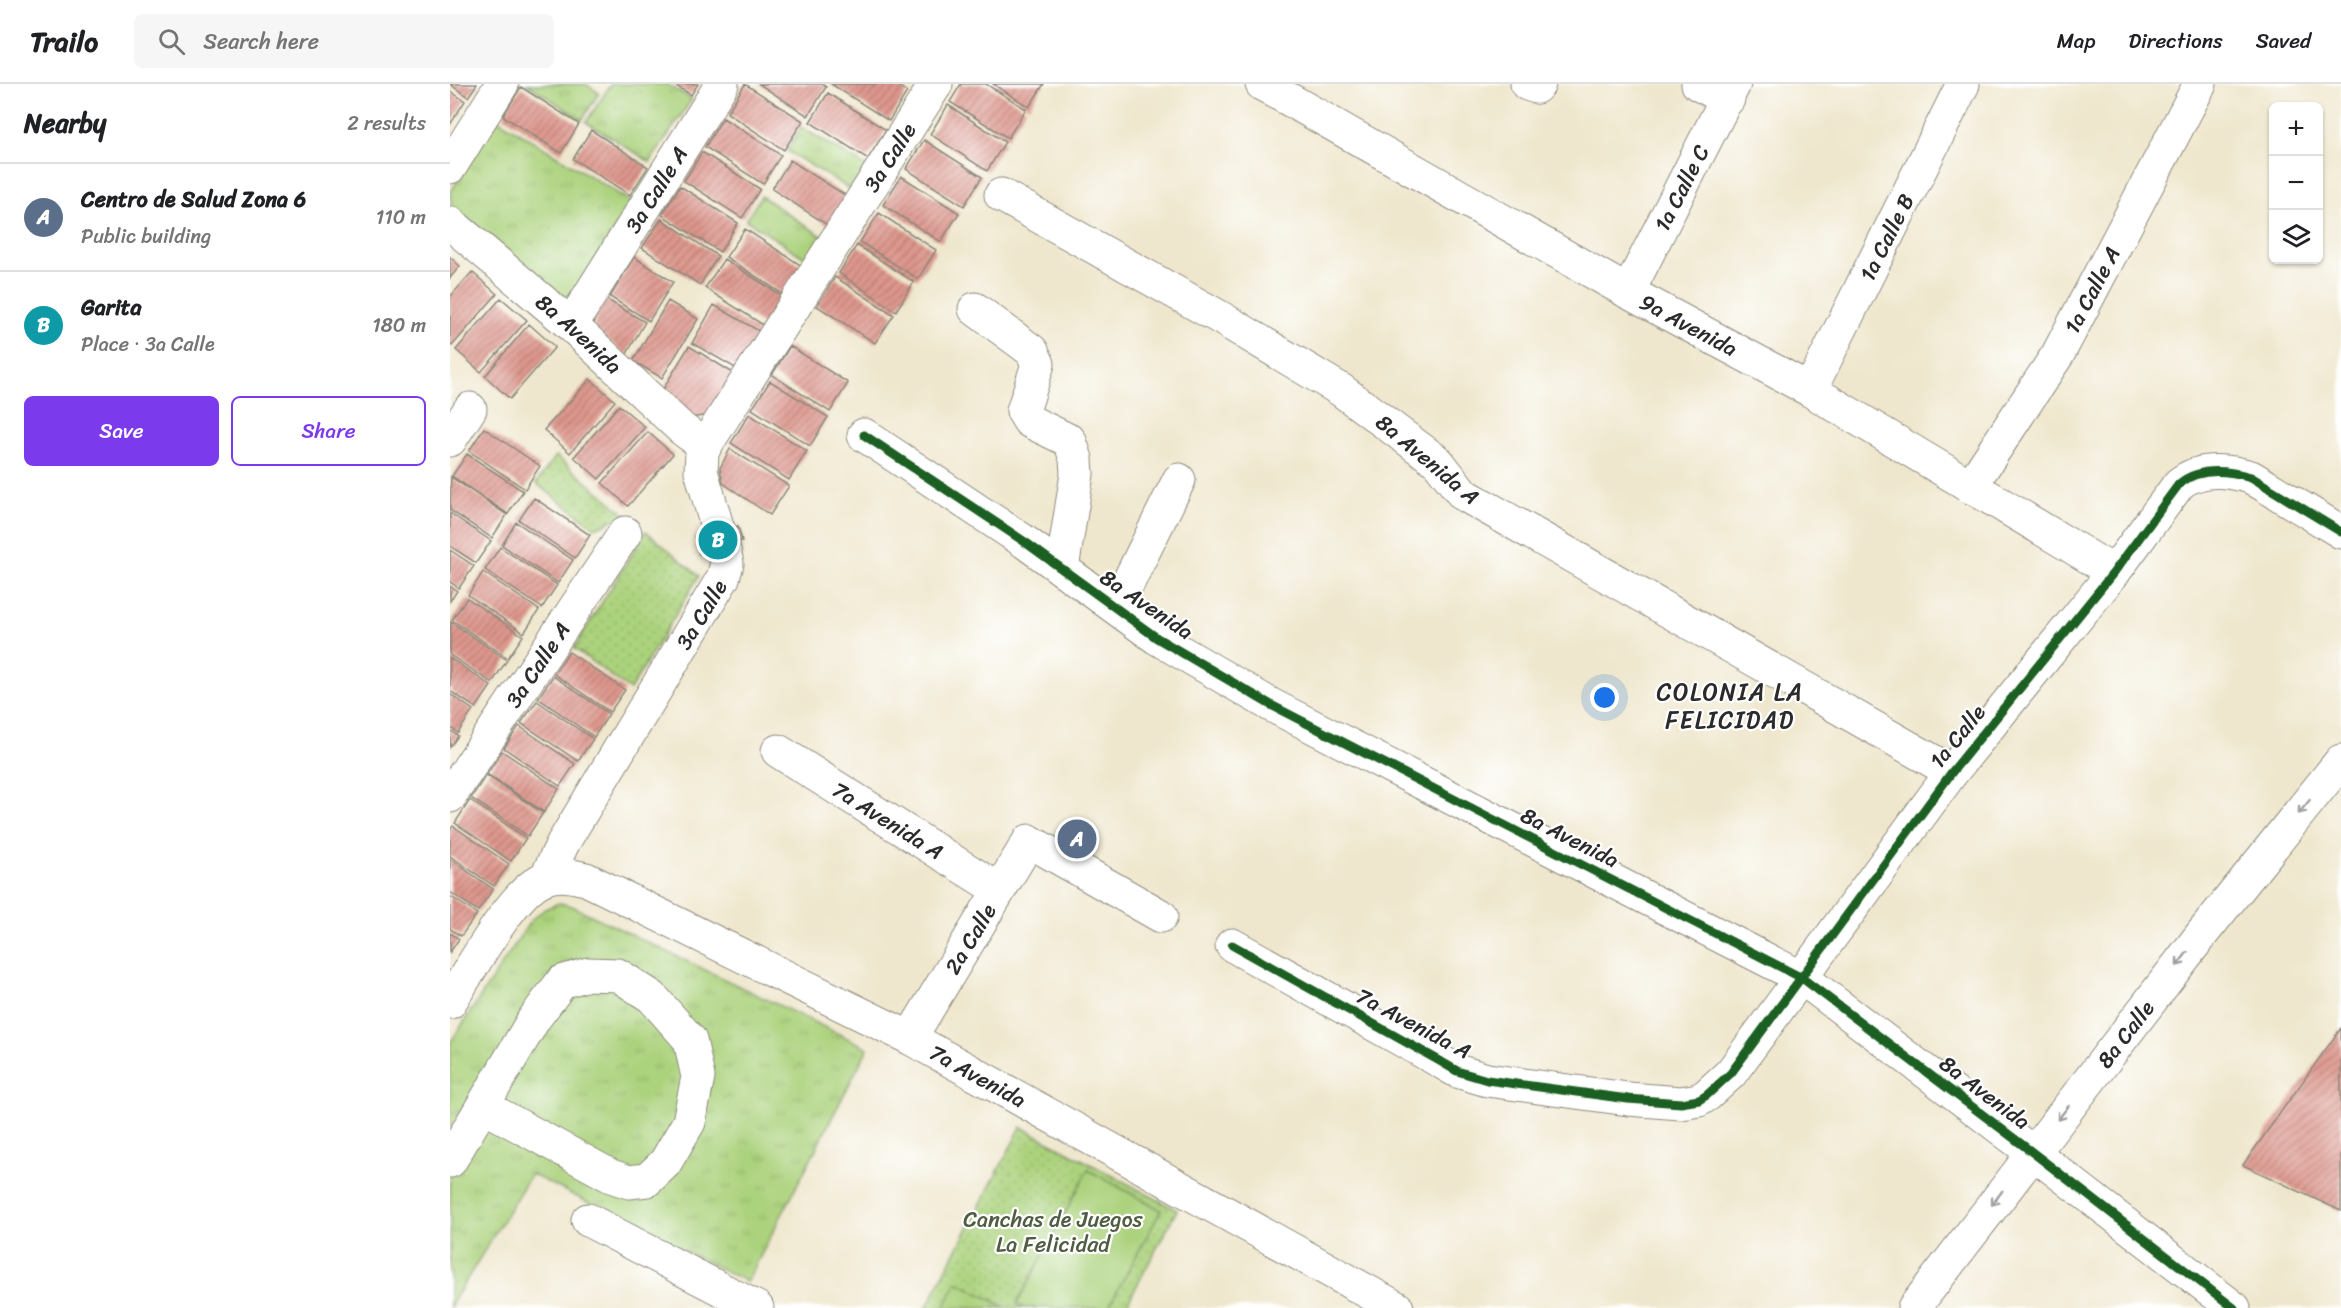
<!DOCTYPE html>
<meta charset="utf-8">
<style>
:root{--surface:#fff;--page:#f6f6f6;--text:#202124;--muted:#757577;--line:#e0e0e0;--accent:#7c3aed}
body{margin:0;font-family:Sriracha,sans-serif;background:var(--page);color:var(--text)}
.controls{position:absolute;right:18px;top:18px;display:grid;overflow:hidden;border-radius:9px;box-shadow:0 2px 4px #0004}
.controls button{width:54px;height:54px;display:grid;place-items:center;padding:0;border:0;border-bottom:2px solid var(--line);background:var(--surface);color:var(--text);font:30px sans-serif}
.you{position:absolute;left:1155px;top:614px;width:21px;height:21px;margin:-15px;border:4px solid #fff;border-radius:50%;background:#1a73e8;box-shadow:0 0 0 9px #1a73e833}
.badge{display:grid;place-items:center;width:39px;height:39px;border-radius:50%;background:var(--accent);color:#fff;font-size:20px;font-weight:700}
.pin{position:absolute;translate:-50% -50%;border:3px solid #fff;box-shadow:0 2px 6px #0006}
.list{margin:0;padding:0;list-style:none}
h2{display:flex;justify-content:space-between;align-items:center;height:78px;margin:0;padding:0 24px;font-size:26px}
h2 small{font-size:20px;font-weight:400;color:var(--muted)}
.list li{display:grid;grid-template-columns:39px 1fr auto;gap:18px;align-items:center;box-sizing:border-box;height:108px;padding:0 24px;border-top:2px solid var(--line)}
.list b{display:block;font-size:22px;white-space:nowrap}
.list p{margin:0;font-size:20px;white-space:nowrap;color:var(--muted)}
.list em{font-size:20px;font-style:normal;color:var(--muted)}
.actions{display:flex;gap:12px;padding:18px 24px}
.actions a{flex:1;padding:14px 0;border:2px solid var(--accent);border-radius:9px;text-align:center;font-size:21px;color:var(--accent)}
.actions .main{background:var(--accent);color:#fff}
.icon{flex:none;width:33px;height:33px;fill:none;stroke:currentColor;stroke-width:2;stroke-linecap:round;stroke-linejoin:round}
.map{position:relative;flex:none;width:1891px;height:1224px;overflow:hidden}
header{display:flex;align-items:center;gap:36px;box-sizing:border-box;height:84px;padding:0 30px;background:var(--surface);border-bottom:2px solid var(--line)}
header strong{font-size:28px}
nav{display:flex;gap:33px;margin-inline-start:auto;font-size:21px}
.search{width:420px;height:54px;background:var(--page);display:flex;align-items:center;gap:15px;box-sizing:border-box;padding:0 21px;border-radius:9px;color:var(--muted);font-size:22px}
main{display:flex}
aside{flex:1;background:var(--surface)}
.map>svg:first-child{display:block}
.grass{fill:url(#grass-tufts);stroke:#6b7e54;stroke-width:1.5}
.park{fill:url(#park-dots);stroke:#6b7e54;stroke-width:1.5}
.pitch{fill:#abd27c;stroke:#6b7e54;stroke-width:1.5}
.building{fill:url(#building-hatch)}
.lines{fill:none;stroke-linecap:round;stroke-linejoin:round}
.minor-casing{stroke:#8d897c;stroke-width:35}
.major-casing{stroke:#8d897c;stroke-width:35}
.minor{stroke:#fff;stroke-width:33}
.major{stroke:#fff;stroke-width:33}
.cycleway-casing{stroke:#fff;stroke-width:13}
.cycleway{stroke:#1b5e20;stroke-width:9}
.oneway{stroke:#a0a0a0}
.labels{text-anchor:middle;stroke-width:4.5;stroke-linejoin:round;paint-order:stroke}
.street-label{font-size:22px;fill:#2b2b2b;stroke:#fff}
.park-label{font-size:22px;fill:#515d43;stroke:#fff}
.neighbourhood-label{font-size:24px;letter-spacing:1.5px;fill:#2b2b2b;stroke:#fff}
</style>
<header>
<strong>Trailo</strong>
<div class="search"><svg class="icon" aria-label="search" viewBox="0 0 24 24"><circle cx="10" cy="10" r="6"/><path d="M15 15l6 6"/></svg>Search here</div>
<nav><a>Map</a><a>Directions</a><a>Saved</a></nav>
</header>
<main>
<aside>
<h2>Nearby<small>2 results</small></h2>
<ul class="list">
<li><span class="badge" style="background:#5c6f8a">A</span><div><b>Centro de Salud Zona 6</b><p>Public building</p></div><em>110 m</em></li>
<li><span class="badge" style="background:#0f9aa8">B</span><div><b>Garita</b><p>Place · 3a Calle</p></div><em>180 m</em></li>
</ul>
<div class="actions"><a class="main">Save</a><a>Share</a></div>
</aside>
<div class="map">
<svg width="1891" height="1224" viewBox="0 0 1891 1224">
<defs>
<pattern id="grass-tufts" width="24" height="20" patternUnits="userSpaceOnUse" patternTransform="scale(1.5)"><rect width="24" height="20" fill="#abd27c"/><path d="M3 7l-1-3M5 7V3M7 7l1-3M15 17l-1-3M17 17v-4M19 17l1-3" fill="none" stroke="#93b46b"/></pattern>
<pattern id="park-dots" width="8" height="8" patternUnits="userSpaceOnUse" patternTransform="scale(1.5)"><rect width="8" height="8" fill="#abd27c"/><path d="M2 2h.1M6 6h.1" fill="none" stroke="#93b46b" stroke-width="1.8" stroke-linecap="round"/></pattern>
<pattern id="building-hatch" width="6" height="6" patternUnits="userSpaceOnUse" patternTransform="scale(1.5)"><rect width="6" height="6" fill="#de978d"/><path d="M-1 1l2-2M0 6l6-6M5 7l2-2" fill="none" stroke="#b47b73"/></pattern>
</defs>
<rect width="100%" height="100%" fill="#fff"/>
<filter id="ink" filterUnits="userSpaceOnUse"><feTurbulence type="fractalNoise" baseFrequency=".0167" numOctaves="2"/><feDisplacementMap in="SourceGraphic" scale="12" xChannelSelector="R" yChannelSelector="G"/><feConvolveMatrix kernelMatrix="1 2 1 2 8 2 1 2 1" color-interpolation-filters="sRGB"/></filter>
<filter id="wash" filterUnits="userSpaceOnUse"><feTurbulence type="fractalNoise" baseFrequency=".008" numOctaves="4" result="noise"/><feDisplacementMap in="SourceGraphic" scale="24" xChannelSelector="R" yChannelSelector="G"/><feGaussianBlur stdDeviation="1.35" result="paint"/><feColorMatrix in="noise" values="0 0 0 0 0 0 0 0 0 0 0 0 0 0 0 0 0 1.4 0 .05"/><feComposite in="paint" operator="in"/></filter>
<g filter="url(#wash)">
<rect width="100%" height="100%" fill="#efe7cd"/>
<path class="grass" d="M77 0H136L149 9 132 36Z
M161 0H217L242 15 200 78 136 38Z
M47 35 182 118 122 211 111 213 2 125 0 109Z
M351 43 417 83 403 107 337 67Z
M311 112 376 155 361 178 296 136Z
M109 819 122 822 418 964 297 1198 81 1090 0 1223V959L81 836 95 825Z"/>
<path class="park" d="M106 372 176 431 145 444 86 399Z
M196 447 249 492 180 606 124 564Z
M571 1043 727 1126 675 1224H476Z"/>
<path class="pitch" d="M638 1086 711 1126 658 1224H574L567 1220Z
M507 1198 557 1224H494Z"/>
<g id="blocks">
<path class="building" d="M0 0H27L18 13Z
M223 0H248L241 11Z
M295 0 353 37 334 66 277 29Z
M309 0H372L376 3 358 32Z
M381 0H445L457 8 439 37Z
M511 0H536L576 25 558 54 500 18Z
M543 0H594L579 23Z
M71 3 129 40 111 69 53 32Z
M0 7 15 17 0 41Z
M378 9 436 46 418 75 360 38Z
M498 21 555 58 537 87 480 50Z
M273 34 331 71 313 100 255 63Z
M141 46 198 83 180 111 123 75Z
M474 56 532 93 514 122 456 85Z
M252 68 310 105 292 134 234 97Z
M340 76 398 113 379 142 322 105Z
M451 92 509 129 491 158 433 121Z
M230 102 288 139 270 168 212 131Z
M429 129 486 166 468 195 410 158Z
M211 135 268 172 250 201 192 164Z
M295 145 352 182 334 211 276 173Z
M407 161 464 198 446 227 389 189Z
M0 173 10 182 0 194Z
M184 173 223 198 199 237 160 213Z
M274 175 332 212 313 241 255 204Z
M22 188 47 210 2 262 0 260V213Z
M385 193 444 231 425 259 367 222Z
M51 214 77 236 31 288 6 266Z
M154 214 195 238 176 271 144 244 145 230Z
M218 217 248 235 212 294 183 277Z
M264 221 309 247 287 285 242 259Z
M79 240 105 263 60 315 35 292Z
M239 262 288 292 260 331 238 334 212 307Z
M340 262 398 299 380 328 322 291Z
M140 295 165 317 120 369 94 346Z
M320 297 378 333 360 362 302 325Z
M169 321 195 343 149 395 124 373Z
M299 330 357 367 339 396 281 359Z
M34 344 90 382 75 405 19 367Z
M198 348 223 370 178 422 152 399Z
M280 365 339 402 320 431 273 399 270 384Z
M17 370 73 407 58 430 2 392Z
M1 393 57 431 42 454 0 426Z
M84 414 140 451 125 474 69 436Z
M0 429 41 457 26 479 0 462Z
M66 438 123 476 108 499 52 461Z
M288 442 292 457 249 470 245 454Z
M50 463 107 501 92 524 35 486Z
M0 466 24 482 9 504 0 498Z
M33 488 89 526 74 549 18 511Z
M0 502 7 507 0 517Z
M17 514 73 552 58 574 2 536Z
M1 538 57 576 42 599 0 571Z
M119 568 175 606 160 628 104 590Z
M0 574 41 602 26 624 0 607Z
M103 592 159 630 144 653 88 614Z
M0 610 23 626 8 649 0 643Z
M87 617 143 655 128 677 71 639Z
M69 642 125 680 110 702 54 664Z
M0 646 8 652 0 663Z
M52 667 109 705 94 728 37 690Z
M36 691 93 729 78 752 21 714Z
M20 716 76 754 61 777 5 739Z
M3 742 59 780 44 802 0 772V746Z
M0 775 43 805 28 827 0 808Z
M0 812 27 830 11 852 0 845Z
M0 849 9 855 0 868Z
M1891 944V1127L1793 1081Z"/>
</g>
</g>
<g filter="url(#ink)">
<use href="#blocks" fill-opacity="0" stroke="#8d897c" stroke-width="1.5"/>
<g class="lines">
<defs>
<g id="minor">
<path id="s1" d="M812 0 1178 208 1360 306 1664 488"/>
<path d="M1077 0 1086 3 1089 0"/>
<path d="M1248 0 1278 15"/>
<path d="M0 83 52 0"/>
<path d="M551 111 771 234 891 306 988 378 1013 410 1502 688"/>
<path id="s2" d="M0 139 121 241 232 345 255 362"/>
<path id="s3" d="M1178 208 1284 0"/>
<path d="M525 225 582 267 588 280 573 327 579 337 620 357 626 375 627 390 612 485"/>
<path id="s4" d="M121 241 272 0"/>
<path id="s5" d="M1360 306 1513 0"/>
<path d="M414 351 575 458 707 554 821 621 1352 894 1582 1068 1784 1224"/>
<path d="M0 356 20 325"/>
<path id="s6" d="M1520 403 1608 270 1750 0"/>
<path d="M666 523 729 396"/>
<path id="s7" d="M328 667 549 806"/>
<path id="s8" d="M0 712 175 449"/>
<path id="s9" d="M96 794 113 759 273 494 277 480 275 470 251 387 252 369 255 362 486 0"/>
<path d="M782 861 988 976 1007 987 1037 996 1178 1015 1231 1019 1249 1016 1257 1011 1281 989 1502 688 1664 488 1729 400C1749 383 1777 386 1801 393L1891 448"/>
<path id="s10" d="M460 954 579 757 711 832"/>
<path d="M0 1077 84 935 112 898 138 890 168 891 202 913 240 956 248 993 239 1038 215 1079 197 1096 179 1098 161 1092 33 1022"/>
<path d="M138 1136 307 1224"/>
</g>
<g id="major">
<path id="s11" d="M0 918C20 887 62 807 95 794 109 789 123 792 136 795L460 954 947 1224"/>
<path id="s12" d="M1464 1224 1752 850 1891 677"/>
</g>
</defs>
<use href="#minor" class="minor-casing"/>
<use href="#major" class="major-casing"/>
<use href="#minor" class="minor"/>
<use href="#major" class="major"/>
<defs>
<path id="cycleway" d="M414 351 575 458 707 554 821 621 1352 894 1582 1068 1784 1224
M782 861 988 976 1007 987 1037 996 1178 1015 1231 1019 1249 1016 1257 1011 1281 989 1502 688 1664 488 1729 400C1749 383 1777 386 1801 393L1891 448"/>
</defs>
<use href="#cycleway" class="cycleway-casing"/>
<use href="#cycleway" class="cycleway"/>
</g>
<defs><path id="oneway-shaft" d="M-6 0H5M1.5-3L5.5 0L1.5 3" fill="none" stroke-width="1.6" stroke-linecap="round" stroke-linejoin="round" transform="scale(1.5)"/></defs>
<g class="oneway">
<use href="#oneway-shaft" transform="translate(1854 723) rotate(129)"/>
<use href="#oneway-shaft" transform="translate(1732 875) rotate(128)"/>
<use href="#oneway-shaft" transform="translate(1613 1029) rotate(128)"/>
<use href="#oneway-shaft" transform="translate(1547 1114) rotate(127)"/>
</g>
</g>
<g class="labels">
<g class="street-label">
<text dy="8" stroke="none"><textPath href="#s9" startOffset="828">3a Calle</textPath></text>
<text dy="8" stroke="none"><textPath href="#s3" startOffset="117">1a Calle C</textPath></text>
<text dy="8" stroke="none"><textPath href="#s4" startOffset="160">3a Calle A</textPath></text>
<text dy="8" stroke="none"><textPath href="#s5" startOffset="171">1a Calle B</textPath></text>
<text dy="8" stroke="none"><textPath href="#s6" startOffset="232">1a Calle A</textPath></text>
<text dy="8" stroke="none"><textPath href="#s1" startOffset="490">9a Avenida</textPath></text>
<text dy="8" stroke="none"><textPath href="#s2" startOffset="170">8a Avenida</textPath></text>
<text transform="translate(978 375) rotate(40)" y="8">8a Avenida A</text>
<text transform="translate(697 520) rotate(34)" y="8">8a Avenida</text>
<text dy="8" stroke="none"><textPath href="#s9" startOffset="306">3a Calle</textPath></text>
<text dy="8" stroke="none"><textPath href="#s8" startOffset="158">3a Calle A</textPath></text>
<text transform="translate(1507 652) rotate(-51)" y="8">1a Calle</text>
<text dy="8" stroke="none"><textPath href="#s7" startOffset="130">7a Avenida A</textPath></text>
<text transform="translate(1120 753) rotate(27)" y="8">8a Avenida</text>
<text dy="8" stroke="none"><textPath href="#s10" startOffset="116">2a Calle</textPath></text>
<text transform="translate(964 939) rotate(28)" y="8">7a Avenida A</text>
<text dy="8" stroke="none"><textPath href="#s12" startOffset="346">8a Calle</textPath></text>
<text dy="8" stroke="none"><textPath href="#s11" startOffset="638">7a Avenida</textPath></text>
<text transform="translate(1535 1008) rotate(37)" y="8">8a Avenida</text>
</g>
<g class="park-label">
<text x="603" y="1143">Canchas de Juegos<tspan x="603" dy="25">La Felicidad</tspan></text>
</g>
<g class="neighbourhood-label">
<text x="1280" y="616">COLONIA LA<tspan x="1280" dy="28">FELICIDAD</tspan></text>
</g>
</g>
</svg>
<div class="controls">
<button>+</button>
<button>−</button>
<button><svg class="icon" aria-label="layers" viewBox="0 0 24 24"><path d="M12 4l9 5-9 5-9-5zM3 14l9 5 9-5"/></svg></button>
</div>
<div class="you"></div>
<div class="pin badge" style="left:627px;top:755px;background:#5c6f8a">A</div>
<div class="pin badge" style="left:268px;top:456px;background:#0f9aa8">B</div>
</div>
</main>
